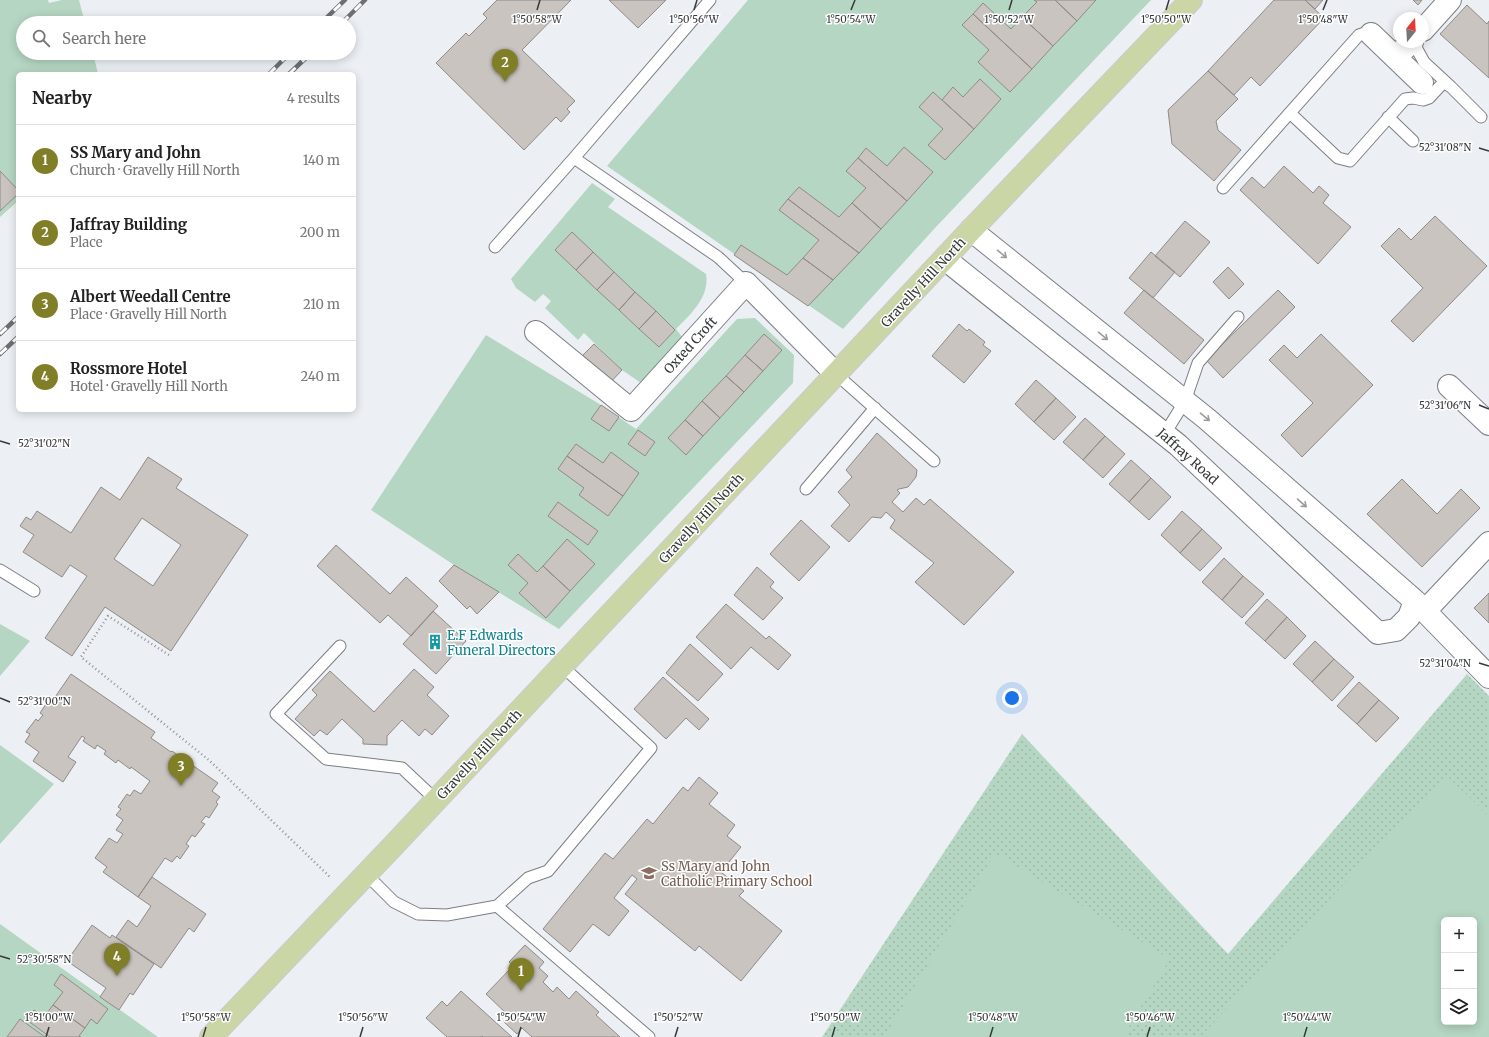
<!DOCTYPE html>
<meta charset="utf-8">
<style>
:root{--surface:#fff;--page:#f6f6f6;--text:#222;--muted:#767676;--line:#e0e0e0;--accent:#807f27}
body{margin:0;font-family:Merriweather,serif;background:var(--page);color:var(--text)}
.controls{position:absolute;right:12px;bottom:12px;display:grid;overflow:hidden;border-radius:6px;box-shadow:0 2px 10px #0003}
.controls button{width:36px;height:36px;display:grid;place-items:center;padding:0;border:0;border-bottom:1px solid var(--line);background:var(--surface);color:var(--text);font:20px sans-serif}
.compass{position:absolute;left:1393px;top:12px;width:36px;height:36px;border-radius:50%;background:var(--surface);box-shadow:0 2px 10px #0003;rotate:18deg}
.you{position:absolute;left:1012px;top:698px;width:14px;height:14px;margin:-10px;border:3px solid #fff;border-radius:50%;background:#1a73e8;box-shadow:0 0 0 6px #1a73e833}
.badge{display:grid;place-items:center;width:26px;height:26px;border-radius:50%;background:var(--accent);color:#fff;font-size:13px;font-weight:700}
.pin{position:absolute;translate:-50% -33px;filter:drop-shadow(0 1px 2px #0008)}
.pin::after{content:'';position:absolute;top:21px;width:14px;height:12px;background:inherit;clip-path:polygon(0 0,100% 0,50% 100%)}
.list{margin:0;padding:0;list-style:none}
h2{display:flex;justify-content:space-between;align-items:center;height:52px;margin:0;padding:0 16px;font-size:17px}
h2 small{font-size:13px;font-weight:400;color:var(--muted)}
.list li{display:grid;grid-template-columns:26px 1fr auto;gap:12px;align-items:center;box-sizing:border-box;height:72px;padding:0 16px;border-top:1px solid var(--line)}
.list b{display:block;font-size:15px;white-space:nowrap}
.list p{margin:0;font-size:13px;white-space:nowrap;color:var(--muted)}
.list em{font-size:13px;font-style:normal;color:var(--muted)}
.icon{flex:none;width:22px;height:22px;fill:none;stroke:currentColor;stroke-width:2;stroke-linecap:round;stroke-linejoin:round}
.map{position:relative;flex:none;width:1489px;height:1037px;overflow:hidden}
.search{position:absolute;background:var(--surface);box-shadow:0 2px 10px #0003;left:16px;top:16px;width:340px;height:44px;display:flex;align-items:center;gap:10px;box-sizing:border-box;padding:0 14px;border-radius:22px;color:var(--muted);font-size:15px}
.panel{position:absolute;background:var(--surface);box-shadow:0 2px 10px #0003;left:16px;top:72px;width:340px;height:340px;border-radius:6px}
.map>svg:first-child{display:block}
.park{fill:url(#park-dots);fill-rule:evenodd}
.garden{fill:#b5d6c2;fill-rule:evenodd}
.building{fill:#c9c4c0;stroke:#908a87;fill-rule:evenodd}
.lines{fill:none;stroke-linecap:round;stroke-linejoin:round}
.service-casing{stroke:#7a7e83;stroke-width:13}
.minor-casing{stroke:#7a7e83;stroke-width:24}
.primary-casing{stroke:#cbcbcc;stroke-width:24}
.path{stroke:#909396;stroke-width:2.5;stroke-dasharray:1 3;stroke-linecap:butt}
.service{stroke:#fff;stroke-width:11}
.minor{stroke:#fff;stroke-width:22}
.primary{stroke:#cad6a5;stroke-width:22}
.rail-casing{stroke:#6d6f72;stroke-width:4.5}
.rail{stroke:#fff;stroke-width:3;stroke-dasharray:9;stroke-linecap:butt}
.oneway{stroke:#9a9c9c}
.ticks{fill:none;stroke:#36383a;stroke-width:1.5}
.labels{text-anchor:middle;stroke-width:3;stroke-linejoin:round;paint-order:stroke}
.street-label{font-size:13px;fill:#36383a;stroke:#fff}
.culture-label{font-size:13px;fill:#0d838f;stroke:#fff;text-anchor:start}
.education-label{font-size:13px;fill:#785e54;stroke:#fff;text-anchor:start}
.ticks-label{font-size:10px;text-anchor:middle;fill:#36383a;stroke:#fff;stroke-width:3;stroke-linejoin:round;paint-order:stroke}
</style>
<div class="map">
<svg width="1489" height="1037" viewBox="0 0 1489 1037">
<defs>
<pattern id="park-dots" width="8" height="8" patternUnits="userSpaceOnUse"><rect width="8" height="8" fill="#b5d6c2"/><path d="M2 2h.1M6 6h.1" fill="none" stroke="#9cb8a7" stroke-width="1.8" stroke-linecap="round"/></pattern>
</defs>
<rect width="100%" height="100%" fill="#ecf0f5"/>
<path class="park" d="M1467 674 1489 696V1037H822L1022 734 1228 954ZM1444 920H1474V1022H1444Z"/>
<path class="garden" d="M0 0H48L49 3 62 0H79L85 23H23V53H93L98 74H18V201L0 217Z
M748 0H1151L935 228 843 329 607 166Z
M592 183 615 199 608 207 706 274C710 297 690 315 676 329L682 337 641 383 622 370 584 333 578 340 545 308 551 301 543 294 535 302 516 288 511 279Z
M755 318 794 355 793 383 559 629 454 565 371 510 486 335 601 405 636 429 737 319Z
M0 624 30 641 0 676Z
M0 745 54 784 0 844Z
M1446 775 1489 816V1037H1200ZM1444 920H1474V1022H1444Z
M995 853 1170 959 1123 1037H884Z
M0 924 158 1037H0Z"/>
<path class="building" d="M497 0H571L522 50 575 101 567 109 570 112 561 122 556 117 524 150 436 63 466 33 469 36 487 18 483 14Z
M609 0H666L638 28Z
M1034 0H1055L1077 21 1053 46 1022 17 1037 2Z
M1055 0H1096L1077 21Z
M1274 0H1305L1324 18 1260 86 1251 77 1234 95 1208 71Z
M1305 0H1323L1315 9Z
M1413 0H1422L1418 5Z
M983 3 1011 29 1022 17 1053 46 1032 69 973 14Z
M1467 5 1487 24 1489 21V78L1440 34Z
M973 14 1032 69 1010 92 978 62 989 50 962 25Z
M1208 71 1238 99 1216 121 1218 130 1241 150 1214 181 1172 144 1168 110Z
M980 79 1001 99 974 129 942 100 953 87 963 97Z
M933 92 974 129 945 160 928 145 943 129 919 107Z
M904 147 933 172 907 201 858 158 866 148 887 166Z
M858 158 907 201 881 229 852 203 866 188 846 171Z
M1284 166 1313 193 1319 186 1329 195 1323 203 1351 227 1318 264 1240 190 1252 177 1264 188Z
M0 171 18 190V194L0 211Z
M799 187 839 217 852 203 881 229 859 253 788 199Z
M788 199 859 253 833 280 803 258 819 240 779 210Z
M1435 216 1487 266 1413 342 1391 321 1423 288 1381 246 1399 228 1411 240Z
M1185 221 1210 242 1180 277 1155 256Z
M572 232 593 252 576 270 555 250Z
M741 245 787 275 803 258 833 280 808 306 734 255Z
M593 252 614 272 597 290 576 270Z
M1151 252 1175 272 1153 298 1129 278Z
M1228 267 1244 284 1229 299 1213 282Z
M614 272 635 292 619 310 597 290Z
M1144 290 1204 340 1184 364 1124 313Z
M1278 290 1295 307 1223 378 1206 360Z
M635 292 656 311 639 329 619 310Z
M656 311 675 330 659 347 639 329Z
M959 324 967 331 969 329 985 342 983 345 991 351 964 383 932 356Z
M764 334 782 350 763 371 745 355Z
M1321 334 1373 385 1302 457 1281 435 1313 403 1269 360 1284 345 1297 358Z
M594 344 622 370 608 385 580 358Z
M745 355 763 371 744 392 726 376Z
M726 376 744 392 720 418 702 401Z
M1036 380 1056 398 1034 422 1015 404Z
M1056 398 1076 417 1054 440 1034 422Z
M702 401 720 418 703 436 685 420Z
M601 405 619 417 609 431 591 419Z
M1085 418 1105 436 1083 460 1063 442Z
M685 420 703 436 686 455 668 438Z
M638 430 655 442 645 456 628 444Z
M877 433 917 470 916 477 908 487 899 489 897 490 900 493 892 502 903 512 916 498 924 505 930 499 1014 572 964 625 915 582 934 563 890 528 895 520 886 512 881 518 872 517 849 542 831 526 850 505 838 492 852 477 846 470Z
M1105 436 1125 454 1103 478 1083 460Z
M576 444 603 463 611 452 639 473 623 496 567 456Z
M567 456 623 496 608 516 579 495 584 488 558 469Z
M148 457 182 479 176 488 248 535 171 651 105 607 72 656 45 638 87 576 70 565 62 577 23 552 34 535 20 526 26 517 31 520 37 511 71 533 101 487 120 500ZM142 518 181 545 153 586 114 559Z
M1131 460 1151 478 1129 502 1109 484Z
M1151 478 1171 497 1149 520 1129 502Z
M1402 479 1437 514 1461 489 1480 508 1422 567 1367 514Z
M558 502 598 531 588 545 548 516Z
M1182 511 1202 529 1180 553 1161 535Z
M801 520 830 547 799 581 770 554Z
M1202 529 1222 548 1200 571 1180 553Z
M567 539 595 564 570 591 543 566Z
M336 545 390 594 406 577 438 606 411 636 388 615 380 623 317 566Z
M518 554 537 572 543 566 570 591 546 618 519 593 528 583 508 565Z
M1224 558 1243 576 1222 600 1202 582Z
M454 565 499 592 477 614 470 606 467 609 439 581Z
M757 567 774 582 770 587 783 598 763 620 734 595Z
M1243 576 1264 594 1242 618 1222 600Z
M1489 593V623L1474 608Z
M1267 599 1287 617 1265 641 1245 623Z
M726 604 766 639 769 636 791 655 778 670 751 647 731 669 696 637Z
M433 611 466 641 436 674 403 644Z
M1287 617 1306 636 1285 659 1265 641Z
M1315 641 1334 659 1312 682 1293 664Z
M690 644 723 674 698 701 666 673Z
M1334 659 1354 677 1332 701 1312 682Z
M414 669 434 687 427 695 449 716 432 735 425 729 419 736 402 720 387 736V745L363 744V739L342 719 327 735 320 730 314 736 295 719 317 695 312 690 330 671 374 712Z
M71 674 155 732 151 738 171 752 172 751 218 783 212 791 220 797 216 802 218 804 209 818 206 816 201 822 205 824 195 837 192 835 186 844 189 846 180 859 177 856 172 862 165 858 138 897 103 872 107 867 95 858 109 838 117 843 123 834 116 830 123 820 116 815 121 809 118 807 127 794 130 796 134 790 141 794 150 781 131 767 130 769 118 760 116 763 104 754 106 751 97 745 95 749 83 741 85 738 82 736 68 757 76 762 63 782 33 761 39 752 25 742 30 734 26 732 36 719 38 721 43 715 40 713 50 698 53 700Z
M663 677 709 719 699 730 686 718 666 739 634 709Z
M1359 682 1379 700 1357 724 1337 706Z
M1379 700 1399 718 1376 742 1357 724Z
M699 777 718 793 709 804 735 825 727 836 741 847 721 872 744 891 739 896 782 931 741 981 699 946 695 951 625 894 637 879 632 875 614 898 629 911 609 936 593 924 570 952 543 929 605 853 613 859 647 819 653 824 683 787 688 791Z
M152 877 206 914 194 932 189 928 161 968 116 937 128 920 137 927 151 906 138 897Z
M92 925 110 938 112 935 154 964 133 995 130 993 119 1010 100 997 106 988 67 961Z
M525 945 544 962 539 968 548 976 543 982 553 992 557 987 569 999 576 991 599 1012 596 1015 620 1037H532L522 1028 517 1034 504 1022 509 1016 486 994 513 966 509 962Z
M61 974 108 1009 97 1024 91 1019 85 1028 53 1005 63 992 54 985Z
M461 991 512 1037H483L482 1036 480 1037H447L426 1018 442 1001 447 1006Z
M53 1005 85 1028 79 1036 81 1037H50L27 1020 34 1010 44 1017Z
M20 1019 45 1037H7Z"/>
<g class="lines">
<defs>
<path id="service" d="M1413 42 1424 62 1450 86
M1290 113 1338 158 1350 161 1405 99 1413 98 1423 100 1429 98 1442 84H1446L1451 87 1481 117
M1388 117 1413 141
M574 158 718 257 746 283
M1223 188 1359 35 1365 33 1371 34
M495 247 574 158 710 0
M836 374 934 461
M1164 435 1185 401 1198 363 1238 317
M806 489 875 408
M0 570 34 591
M340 646 276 714 326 759 402 768 436 800
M366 874 394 902 418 914 447 915 497 906 528 878 548 871 651 748 562 666
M497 906 649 1037"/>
<path id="minor" d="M1423 30 1450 0
M1371 34 1422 83
M1395 57 1412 42
M945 259 1178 445 1378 633 1396 630 1409 617 1415 601 1207 419 971 230
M536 332 631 410 746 283 836 374
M1449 386 1489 424
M1415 601 1489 677
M1425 611 1489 543"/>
<path id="primary" d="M211 1037 393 846 971 230 1191 0"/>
</defs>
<use href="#service" class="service-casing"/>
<use href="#minor" class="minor-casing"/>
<use href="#primary" class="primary-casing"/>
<path class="path" d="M169 655 108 616 81 657 210 761 330 877"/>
<use href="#service" class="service"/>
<use href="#minor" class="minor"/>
<use href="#primary" class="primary"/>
<defs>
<path id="rail" d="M321 23 345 0
M342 23 365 0
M269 74 290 53
M289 74 311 53
M0 334 18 317
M0 354 18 337"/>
</defs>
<use href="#rail" class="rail-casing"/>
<use href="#rail" class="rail"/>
</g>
<defs><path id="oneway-shaft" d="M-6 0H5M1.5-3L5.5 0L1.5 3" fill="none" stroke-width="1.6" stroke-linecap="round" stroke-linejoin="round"/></defs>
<g class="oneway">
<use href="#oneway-shaft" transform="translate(1002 254) rotate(39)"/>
<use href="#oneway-shaft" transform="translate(1103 336) rotate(39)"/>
<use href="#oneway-shaft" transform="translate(1205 417) rotate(40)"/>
<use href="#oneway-shaft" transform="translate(1302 503) rotate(41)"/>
</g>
<path class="ticks" d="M537 10 540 0M694 10 697 0M851 10 855 0M1009 10 1012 0M1166 10 1169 0M1323 10 1327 0M1479 148 1489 151M1479 405 1489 409M0 441 10 444M1479 663 1489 666M0 698 10 702M0 956 10 959M46 1037 49 1027M203 1037 206 1027M360 1037 363 1027M518 1037 521 1027M675 1037 678 1027M832 1037 835 1027M990 1037 993 1027M1147 1037 1150 1027M1304 1037 1307 1027"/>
<defs>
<symbol id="building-bare" viewBox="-9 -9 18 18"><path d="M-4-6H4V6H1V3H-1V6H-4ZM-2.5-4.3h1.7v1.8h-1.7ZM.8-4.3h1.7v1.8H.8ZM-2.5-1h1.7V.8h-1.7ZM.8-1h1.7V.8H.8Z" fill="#0f9aa8" stroke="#fff" stroke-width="2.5" paint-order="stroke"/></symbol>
<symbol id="school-bare" viewBox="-9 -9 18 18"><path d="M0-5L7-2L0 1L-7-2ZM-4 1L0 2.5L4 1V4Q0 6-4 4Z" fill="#8d6e63" stroke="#fff" stroke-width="2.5" paint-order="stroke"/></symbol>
</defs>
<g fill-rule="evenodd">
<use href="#building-bare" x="424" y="631" width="22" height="22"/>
<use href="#school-bare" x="638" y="862" width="22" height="22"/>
</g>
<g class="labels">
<g class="street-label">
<text transform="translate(923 282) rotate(-47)" y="5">Gravelly Hill North</text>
<text transform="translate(690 345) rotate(-48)" y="5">Oxted Croft</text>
<text transform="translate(1188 456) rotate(42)" y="5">Jaffray Road</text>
<text transform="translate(701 518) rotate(-47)" y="5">Gravelly Hill North</text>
<text transform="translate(479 754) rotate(-47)" y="5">Gravelly Hill North</text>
</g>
<g class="culture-label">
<text x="447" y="640">E.F Edwards<tspan x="447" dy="15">Funeral Directors</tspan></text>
</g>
<g class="education-label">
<text x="661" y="871">Ss Mary and John<tspan x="661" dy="15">Catholic Primary School</tspan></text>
</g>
</g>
<g class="ticks-label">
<text x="537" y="23">1°50'58"W</text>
<text x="694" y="23">1°50'56"W</text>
<text x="851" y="23">1°50'54"W</text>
<text x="1009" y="23">1°50'52"W</text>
<text x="1166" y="23">1°50'50"W</text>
<text x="1323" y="23">1°50'48"W</text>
<text x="1445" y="151">52°31'08"N</text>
<text x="1445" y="409">52°31'06"N</text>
<text x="44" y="447">52°31'02"N</text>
<text x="1445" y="667">52°31'04"N</text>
<text x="44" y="705">52°31'00"N</text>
<text x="44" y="963">52°30'58"N</text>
<text x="49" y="1021">1°51'00"W</text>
<text x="206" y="1021">1°50'58"W</text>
<text x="363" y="1021">1°50'56"W</text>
<text x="521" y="1021">1°50'54"W</text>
<text x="678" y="1021">1°50'52"W</text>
<text x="835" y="1021">1°50'50"W</text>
<text x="993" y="1021">1°50'48"W</text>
<text x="1150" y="1021">1°50'46"W</text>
<text x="1307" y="1021">1°50'44"W</text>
</g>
</svg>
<div class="controls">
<button>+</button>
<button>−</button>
<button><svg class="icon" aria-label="layers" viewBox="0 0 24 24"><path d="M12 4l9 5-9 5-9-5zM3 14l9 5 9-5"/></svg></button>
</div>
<svg class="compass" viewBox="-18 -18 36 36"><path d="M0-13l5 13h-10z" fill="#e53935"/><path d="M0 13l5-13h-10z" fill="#767676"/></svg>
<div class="you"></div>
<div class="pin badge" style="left:521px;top:991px">1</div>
<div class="pin badge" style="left:505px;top:82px">2</div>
<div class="pin badge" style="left:181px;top:786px">3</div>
<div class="pin badge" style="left:117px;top:976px">4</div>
<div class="search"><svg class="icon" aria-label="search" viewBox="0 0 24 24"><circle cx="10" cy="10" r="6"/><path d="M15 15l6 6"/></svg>Search here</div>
<section class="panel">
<h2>Nearby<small>4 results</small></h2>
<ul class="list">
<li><span class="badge">1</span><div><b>SS Mary and John</b><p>Church · Gravelly Hill North</p></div><em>140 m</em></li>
<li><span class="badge">2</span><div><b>Jaffray Building</b><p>Place</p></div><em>200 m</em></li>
<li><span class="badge">3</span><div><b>Albert Weedall Centre</b><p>Place · Gravelly Hill North</p></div><em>210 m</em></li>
<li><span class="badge">4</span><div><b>Rossmore Hotel</b><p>Hotel · Gravelly Hill North</p></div><em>240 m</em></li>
</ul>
</section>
</div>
